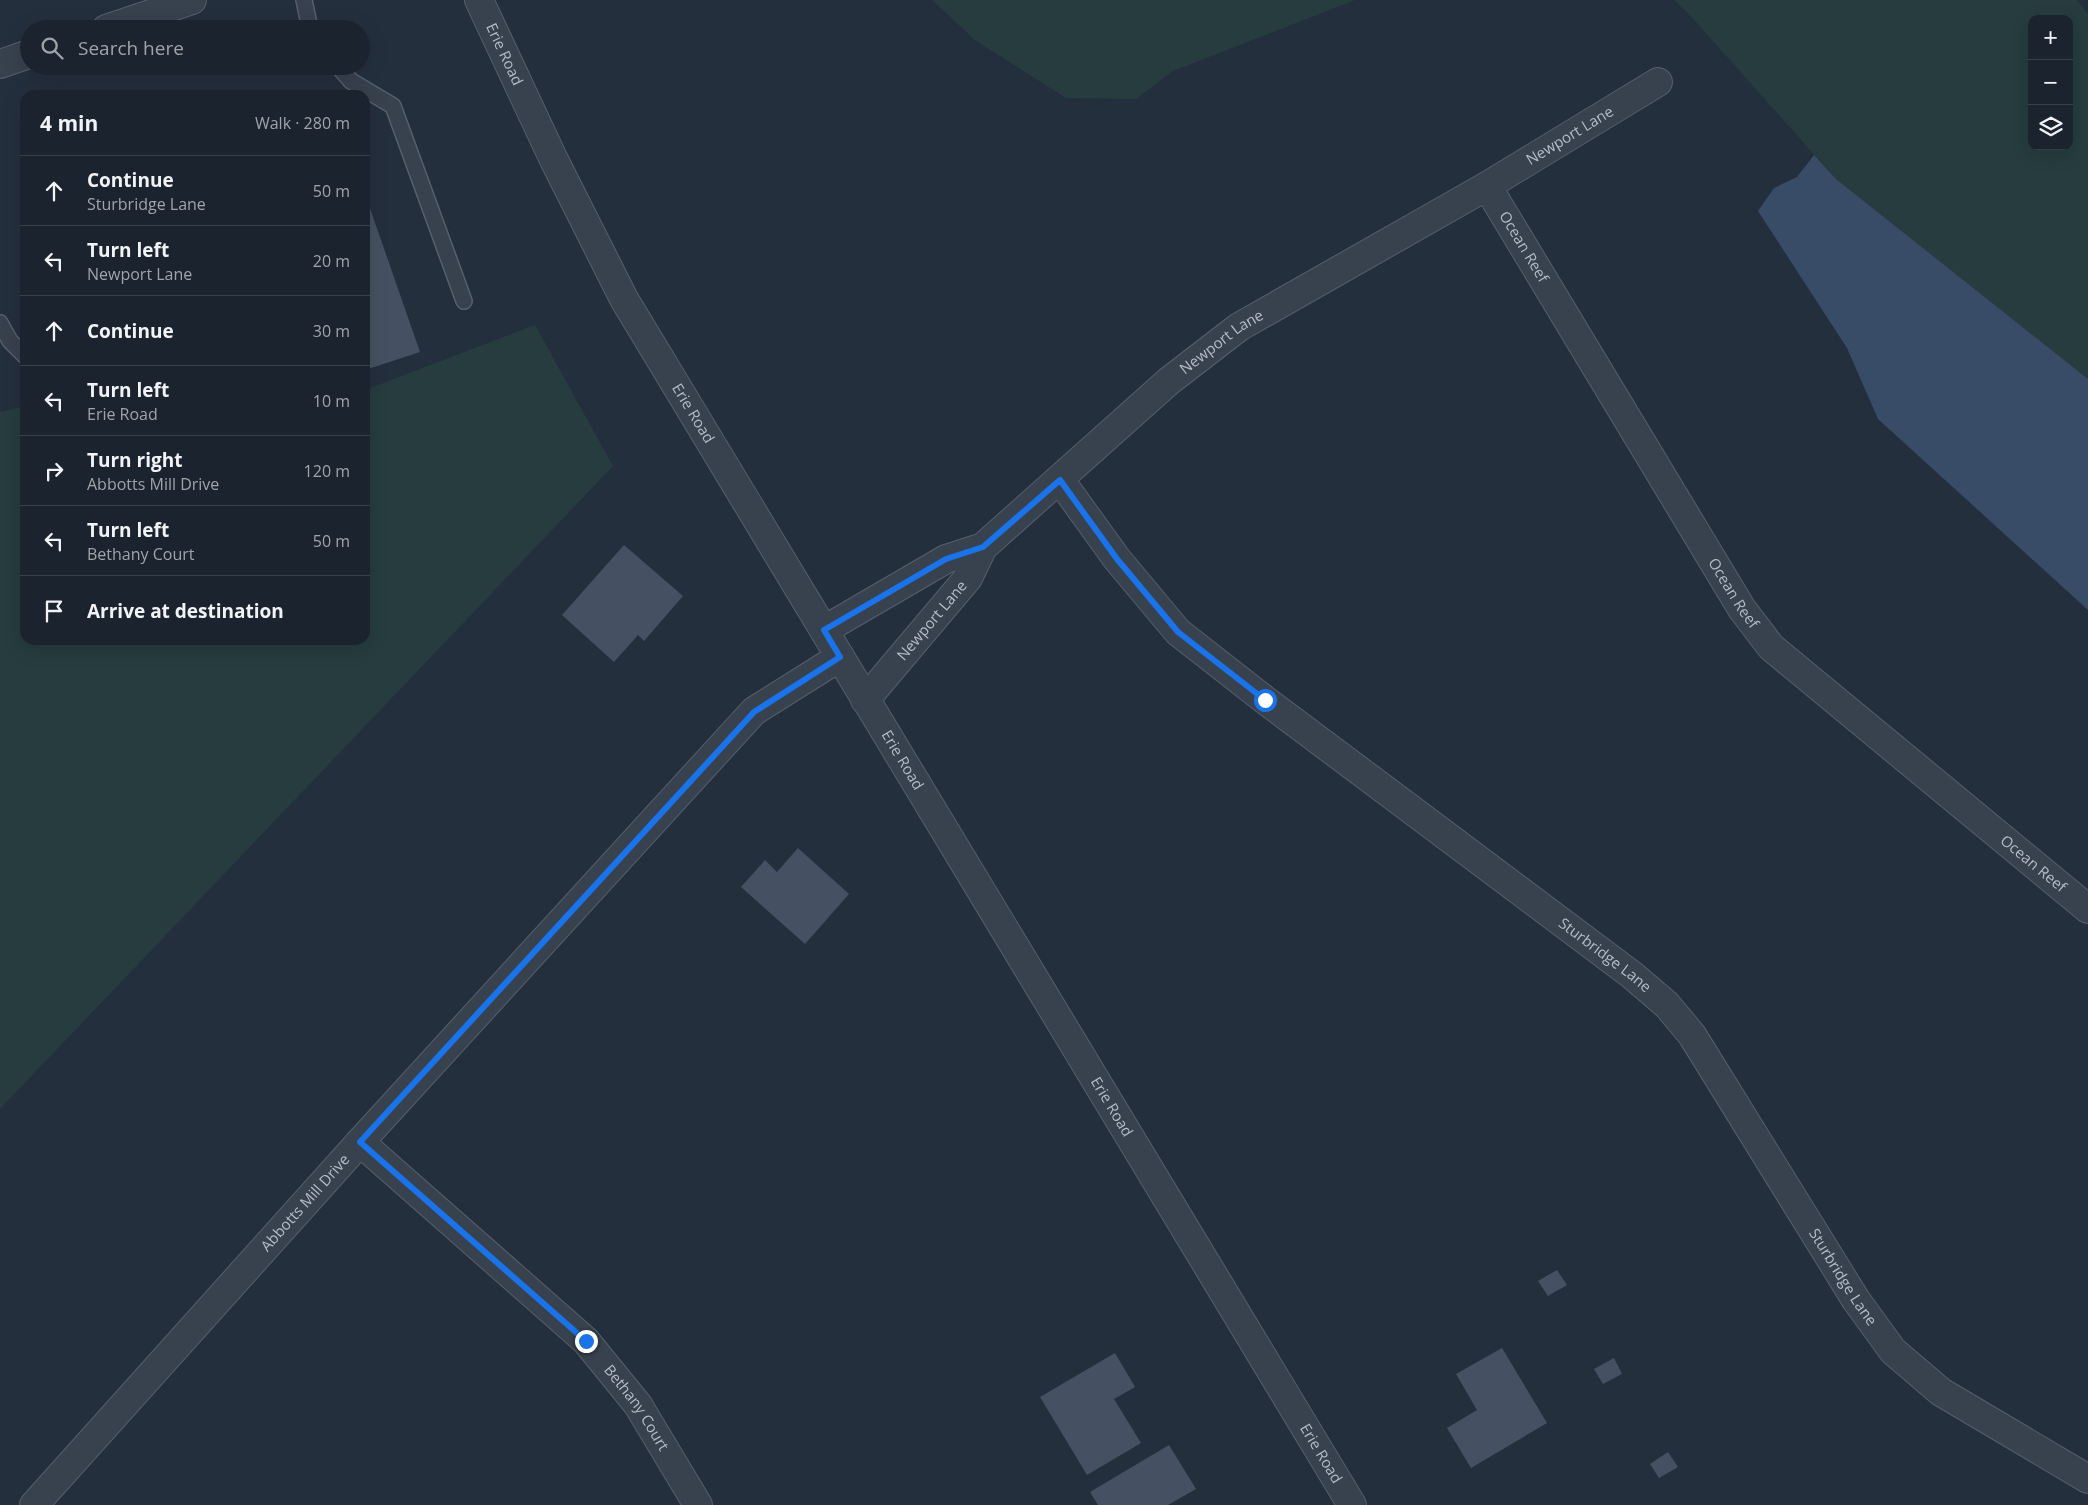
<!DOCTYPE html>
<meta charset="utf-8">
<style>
:root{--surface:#1b232e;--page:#242b36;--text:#f1f3f6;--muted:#a0a4aa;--line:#39404a}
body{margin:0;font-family:"Open Sans",sans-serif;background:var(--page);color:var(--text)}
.controls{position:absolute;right:15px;top:15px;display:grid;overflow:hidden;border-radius:10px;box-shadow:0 5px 20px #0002}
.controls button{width:45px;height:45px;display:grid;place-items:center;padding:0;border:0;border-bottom:1px solid var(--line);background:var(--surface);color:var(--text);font:25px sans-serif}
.stop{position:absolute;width:15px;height:15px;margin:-11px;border:4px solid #1a73e8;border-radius:50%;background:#fff}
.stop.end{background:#1a73e8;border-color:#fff;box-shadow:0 1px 5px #0008}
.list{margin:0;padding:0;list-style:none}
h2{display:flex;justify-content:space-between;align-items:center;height:65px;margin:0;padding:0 20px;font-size:21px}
h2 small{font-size:16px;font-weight:400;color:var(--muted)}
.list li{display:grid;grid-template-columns:32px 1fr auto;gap:15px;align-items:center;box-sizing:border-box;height:70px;padding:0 20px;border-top:1px solid var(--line)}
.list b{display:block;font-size:19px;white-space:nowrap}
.list p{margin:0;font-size:16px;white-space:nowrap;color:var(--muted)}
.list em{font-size:16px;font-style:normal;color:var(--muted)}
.icon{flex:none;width:28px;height:28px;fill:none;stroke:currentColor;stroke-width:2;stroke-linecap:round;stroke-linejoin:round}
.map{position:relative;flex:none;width:2088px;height:1505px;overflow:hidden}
.search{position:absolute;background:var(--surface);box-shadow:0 5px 20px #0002;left:20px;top:20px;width:350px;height:55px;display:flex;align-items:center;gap:12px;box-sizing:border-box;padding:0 18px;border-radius:28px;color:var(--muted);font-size:19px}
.panel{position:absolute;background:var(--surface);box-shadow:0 5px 20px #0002;left:20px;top:90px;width:350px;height:555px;border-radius:15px}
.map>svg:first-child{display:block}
.green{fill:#263c3f;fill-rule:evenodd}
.water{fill:#394c67}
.building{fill:#455162}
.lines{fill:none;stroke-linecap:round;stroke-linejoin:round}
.service-casing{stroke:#565f6c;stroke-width:18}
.minor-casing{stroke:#565f6c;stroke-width:30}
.tertiary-casing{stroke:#565f6c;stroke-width:30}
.service{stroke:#38414e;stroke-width:15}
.minor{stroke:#38414e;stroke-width:28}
.tertiary{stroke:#38414e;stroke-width:28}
.route{stroke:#1a73e8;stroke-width:6}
.labels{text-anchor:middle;stroke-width:4.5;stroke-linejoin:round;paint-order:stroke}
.street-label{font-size:15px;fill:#b4bcc9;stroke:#1d2633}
</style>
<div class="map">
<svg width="2088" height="1505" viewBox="0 0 2088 1505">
<rect width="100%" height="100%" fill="#242f3e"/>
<path class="green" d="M932 0H1355L1173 71 1136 99 1066 98 975 40Z
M1674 0H2077L2088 14V379L1836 179 1687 12ZM2032 19H2069V146H2032Z
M535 325 613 466 0 1109V412L25 406V640H365V390Z"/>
<path class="water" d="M1814 155 1836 179 2088 379V610L1878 419 1847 348 1758 211 1774 188 1797 177Z"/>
<path class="building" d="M365 194 420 352 365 370Z
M624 545 683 596 644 641 638 635 614 662 562 615Z
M798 848 849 894 805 944 741 887 765 860 777 872Z
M1557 1270 1567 1285 1548 1296 1538 1281Z
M1502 1348 1547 1423 1471 1468 1447 1428 1477 1410 1456 1374Z
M1115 1353 1135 1387 1114 1399 1141 1443 1087 1475 1040 1397Z
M1614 1358 1622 1374 1603 1384 1594 1369Z
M1169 1445 1196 1489 1168 1505H1098L1090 1492Z
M1668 1452 1678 1467 1659 1478 1650 1464Z"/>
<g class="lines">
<defs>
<path id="service" d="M304 0 310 29
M338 66 351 81 393 106 464 301
M0 323 10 341 25 356"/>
<g id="minor">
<path d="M106 29 192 0"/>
<path d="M0 64 29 54"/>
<path id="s1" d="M1487 186 1742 609 1771 647 2088 909"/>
<path id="s2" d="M1060 480 1117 559 1178 632 1265 700 1632 975 1667 1005 1692 1035 1856 1300 1893 1351 1941 1392 2088 1479"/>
<path d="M824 630 946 559 983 547"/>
<path id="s3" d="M865 700 968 578 983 547 1169 381 1239 327 1487 186 1658 82"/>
<path id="s4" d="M360 1142 586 1341 638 1405 698 1505"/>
<path id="s5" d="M34 1505 360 1142 754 711 840 657"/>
</g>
<g id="tertiary">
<path id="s6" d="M479 0 553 158 624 299 1352 1505"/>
</g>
</defs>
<use href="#service" class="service-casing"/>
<use href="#minor" class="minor-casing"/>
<use href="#tertiary" class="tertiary-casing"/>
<use href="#service" class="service"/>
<use href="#minor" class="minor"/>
<use href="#tertiary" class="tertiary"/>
</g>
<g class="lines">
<path class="route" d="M586 1341 360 1142 754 712 840 657 824 630 946 559 983 547 1060 480 1117 559 1178 632 1265 700"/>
</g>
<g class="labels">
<g class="street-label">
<text dy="5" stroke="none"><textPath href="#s6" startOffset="60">Erie Road</textPath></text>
<text dy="5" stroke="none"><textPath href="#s3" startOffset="914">Newport Lane</textPath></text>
<text dy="5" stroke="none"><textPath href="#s1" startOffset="71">Ocean Reef</textPath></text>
<text dy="5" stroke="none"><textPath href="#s3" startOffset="509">Newport Lane</textPath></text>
<text dy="5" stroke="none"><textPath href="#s6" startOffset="466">Erie Road</textPath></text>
<text dy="5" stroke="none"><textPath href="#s1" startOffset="476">Ocean Reef</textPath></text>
<text dy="5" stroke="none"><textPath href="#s3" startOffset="104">Newport Lane</textPath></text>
<text dy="5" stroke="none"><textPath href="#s6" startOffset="871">Erie Road</textPath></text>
<text dy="5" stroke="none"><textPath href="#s1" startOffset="882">Ocean Reef</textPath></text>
<text dy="5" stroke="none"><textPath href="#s2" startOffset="728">Sturbridge Lane</textPath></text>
<text dy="5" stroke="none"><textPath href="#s6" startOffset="1276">Erie Road</textPath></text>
<text dy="5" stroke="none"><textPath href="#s5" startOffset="406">Abbotts Mill Drive</textPath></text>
<text dy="5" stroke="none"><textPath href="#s2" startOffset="1132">Sturbridge Lane</textPath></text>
<text dy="5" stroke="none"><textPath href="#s4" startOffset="385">Bethany Court</textPath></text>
<text dy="5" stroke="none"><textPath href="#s6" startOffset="1681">Erie Road</textPath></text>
</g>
</g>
</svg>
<div class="controls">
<button>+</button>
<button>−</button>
<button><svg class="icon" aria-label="layers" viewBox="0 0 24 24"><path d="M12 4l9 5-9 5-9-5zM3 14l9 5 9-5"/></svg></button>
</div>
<div class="stop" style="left:1265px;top:700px"></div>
<div class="stop end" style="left:586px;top:1341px"></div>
<div class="search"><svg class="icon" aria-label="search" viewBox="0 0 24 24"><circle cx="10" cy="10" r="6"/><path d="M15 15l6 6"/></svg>Search here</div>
<section class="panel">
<h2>4 min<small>Walk · 280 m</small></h2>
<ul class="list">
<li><svg class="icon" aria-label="ahead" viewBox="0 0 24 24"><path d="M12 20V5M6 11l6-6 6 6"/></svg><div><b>Continue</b><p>Sturbridge Lane</p></div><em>50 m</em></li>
<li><svg class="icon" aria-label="left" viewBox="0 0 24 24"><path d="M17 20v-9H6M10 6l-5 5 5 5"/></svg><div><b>Turn left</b><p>Newport Lane</p></div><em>20 m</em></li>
<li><svg class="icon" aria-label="ahead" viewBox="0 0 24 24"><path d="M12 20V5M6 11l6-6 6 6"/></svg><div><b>Continue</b></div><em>30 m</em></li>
<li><svg class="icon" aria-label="left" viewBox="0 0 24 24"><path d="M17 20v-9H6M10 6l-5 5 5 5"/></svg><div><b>Turn left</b><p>Erie Road</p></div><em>10 m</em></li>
<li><svg class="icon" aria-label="right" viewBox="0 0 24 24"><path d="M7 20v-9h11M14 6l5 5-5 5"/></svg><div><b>Turn right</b><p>Abbotts Mill Drive</p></div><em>120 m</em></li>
<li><svg class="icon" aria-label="left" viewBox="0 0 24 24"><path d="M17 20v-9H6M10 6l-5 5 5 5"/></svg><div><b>Turn left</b><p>Bethany Court</p></div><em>50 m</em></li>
<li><svg class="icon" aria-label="arrive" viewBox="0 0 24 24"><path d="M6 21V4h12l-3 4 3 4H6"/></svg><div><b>Arrive at destination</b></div></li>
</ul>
</section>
</div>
